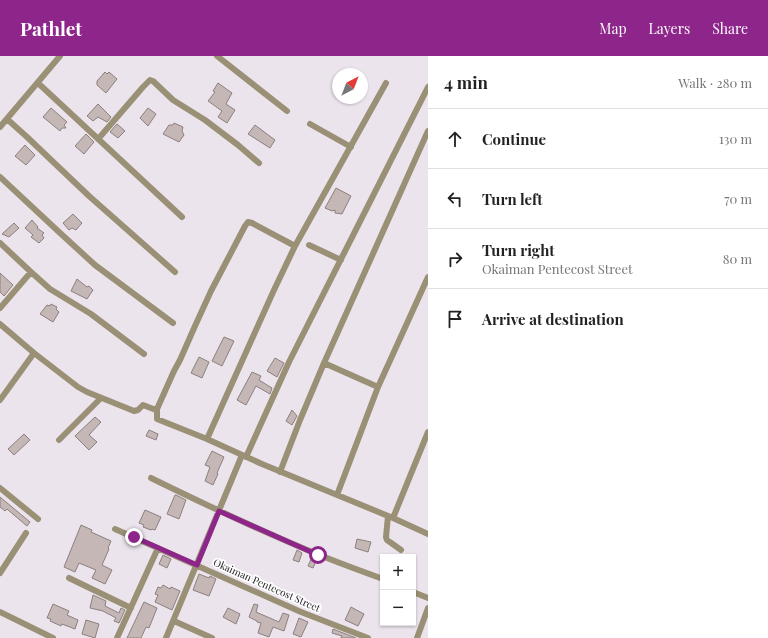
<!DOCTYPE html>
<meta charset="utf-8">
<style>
:root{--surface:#fff;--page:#f6f6f6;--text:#222;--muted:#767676;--line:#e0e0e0;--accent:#8d258a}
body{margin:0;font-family:"Playfair Display",serif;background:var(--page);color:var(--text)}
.controls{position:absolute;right:12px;bottom:12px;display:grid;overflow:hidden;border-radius:0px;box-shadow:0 1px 3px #0004}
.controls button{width:36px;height:36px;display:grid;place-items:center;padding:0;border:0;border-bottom:1px solid var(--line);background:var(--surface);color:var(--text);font:20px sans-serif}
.compass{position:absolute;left:332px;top:12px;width:36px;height:36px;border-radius:50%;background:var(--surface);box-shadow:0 1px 3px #0004;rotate:42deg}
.stop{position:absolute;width:12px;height:12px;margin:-9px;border:3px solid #8d258a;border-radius:50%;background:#fff}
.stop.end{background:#8d258a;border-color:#fff;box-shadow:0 1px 4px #0008}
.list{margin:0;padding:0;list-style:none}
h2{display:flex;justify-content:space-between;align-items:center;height:52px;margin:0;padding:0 16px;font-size:17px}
h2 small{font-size:13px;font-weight:400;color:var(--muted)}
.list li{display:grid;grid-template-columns:26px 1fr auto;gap:12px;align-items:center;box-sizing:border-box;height:60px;padding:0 16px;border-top:1px solid var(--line)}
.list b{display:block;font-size:15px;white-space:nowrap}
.list p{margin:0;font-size:13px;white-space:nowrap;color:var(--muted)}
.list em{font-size:13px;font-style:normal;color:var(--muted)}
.icon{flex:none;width:22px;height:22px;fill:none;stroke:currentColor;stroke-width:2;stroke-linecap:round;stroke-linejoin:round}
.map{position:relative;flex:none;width:428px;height:582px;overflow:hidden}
header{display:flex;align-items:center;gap:24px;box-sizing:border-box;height:56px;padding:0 20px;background:var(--accent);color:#fff}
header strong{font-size:19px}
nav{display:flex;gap:22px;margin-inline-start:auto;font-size:14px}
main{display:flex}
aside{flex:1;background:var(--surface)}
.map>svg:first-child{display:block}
.building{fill:#c4b7b6;stroke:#8c807e}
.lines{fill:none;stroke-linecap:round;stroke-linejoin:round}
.minor{stroke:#9a9076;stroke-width:6}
.route{stroke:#8d258a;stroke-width:5}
.labels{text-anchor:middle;stroke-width:3.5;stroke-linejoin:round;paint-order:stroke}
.street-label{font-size:10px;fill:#252125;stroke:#fff}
</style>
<header>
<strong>Pathlet</strong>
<nav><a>Map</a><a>Layers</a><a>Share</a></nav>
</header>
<main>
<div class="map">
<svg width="428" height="582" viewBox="0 0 428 582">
<rect width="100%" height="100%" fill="#ece4ed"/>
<path class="building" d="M105 16 107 18 109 16 117 23 106 37 97 29V25Z
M218 27 232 37 226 48 235 54 227 67 218 61 222 55 208 45 215 36 213 35Z
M98 48 111 61 107 66 98 61 93 65 87 60Z
M51 52 67 66 64 69 66 72H62L60 75 43 61Z
M148 52 156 58 148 70 140 62Z
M174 67 183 71 182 75 184 79 179 86 163 78 169 69H173Z
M117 68 125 75 118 82 110 76Z
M255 69 275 84 270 92 248 78Z
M86 78 94 86 84 98 75 90Z
M25 89 35 99 26 109 15 100Z
M336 132 351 140 342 158 335 157V154L332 155 325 152Z
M73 158 82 167 76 174 72 172 69 174 63 167Z
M32 164 38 171 37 172 44 177 42 179 44 182 39 187 31 181 33 179 25 172Z
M14 167 19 172 9 181 2 178Z
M0 217 13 229 4 240 0 236Z
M77 223 87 231 89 230 93 234 87 243 71 235Z
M51 248 57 251 56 253 59 256 53 266 40 258 47 249 50 250Z
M224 281 234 285 222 310 212 305Z
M199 301 209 306 202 322 191 317Z
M275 302 284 307 277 321 267 315Z
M252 316 261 320 259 324 272 332 270 338 256 330 246 349 237 344Z
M292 354 297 360 292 369 286 365Z
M95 361 101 366 89 379 97 386 89 394 75 380Z
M149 374 158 378 156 384 146 380Z
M24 378 30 384 14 399 8 393Z
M212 395 224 401 217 417 218 418 213 429 205 425 210 411 205 409Z
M176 439 186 444 179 463 167 458 175 439Z
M0 441 30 466 27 470 7 453 5 455 0 451Z
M145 454 161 461 155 474 152 473 151 474 143 471 144 469 139 467Z
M81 469 92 474 91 476 111 485 108 492 109 493 102 509 112 514 105 528 92 522 96 514 79 507 75 516 64 511Z
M357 483 371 486 368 496 355 492Z
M297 494 302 497 299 506 293 504Z
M163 499 171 503 167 512 159 508Z
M312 501 317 503 313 512 308 510Z
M199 518 209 522 210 520 216 523 209 540 193 534Z
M163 529 170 533 171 531 180 535 172 554 155 546 158 539 155 538 158 531 161 532Z
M93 539 106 545 105 550 119 557 121 552 125 554 119 567 114 565 116 562 103 555 90 552Z
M144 546 157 552 149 572 146 571 141 582H127Z
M53 548 69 555 67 559 78 564 75 573 62 568 61 570 50 565 51 563 47 562Z
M254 548 258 549 256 556 279 566 283 557 289 559 284 575 273 571 269 581 258 577 261 567 257 566V565L249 561Z
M351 551 364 558 358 570 345 564Z
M228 552 240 558 236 568 223 561Z
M299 562 308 566 301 581 293 578Z
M86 564 99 568 95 582 82 578Z
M333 573 356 582H341L342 580 332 577Z"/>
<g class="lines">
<path class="minor" d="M217 0 287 55
M38 27 182 161
M7 63 27 81 89 140 175 216
M310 68 351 91
M0 71 60 0
M99 82 143 31 150 24 153 25 173 44 205 64 238 89 259 107
M0 121 59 176 95 209 173 267
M0 187 31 216 50 233 91 258 144 298
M309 189 341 204
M295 190 252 167 248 166 245 170 211 235 195 270 180 304 174 315 157 353V363L207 383 262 408 393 462 428 478
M0 252 31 216
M0 268 34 297 78 331 87 336 134 355 138 354 143 349 156 354
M324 307 378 331
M0 344 34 297
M207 383 274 234 295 190 386 27
M59 384 101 342
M246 401 289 306 428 31
M280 416 300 364 324 307 428 75
M151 422C206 449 261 475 317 498 339 507 361 515 383 523
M0 432 38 463
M337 439 378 331 428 221
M388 460 386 481 387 484 401 494
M393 462 428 376
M115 473 301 556 368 582
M0 517 26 477
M69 522 131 552
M413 536 428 542
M0 556 53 582
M174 565 212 582
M117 582 158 492
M166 582 242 399
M417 582 428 552"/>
</g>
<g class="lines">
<path class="route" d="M134 481 197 509 219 455 318 499"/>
</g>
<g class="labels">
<g class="street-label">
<text transform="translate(267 529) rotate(24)" y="4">Okaiman Pentecost Street</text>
</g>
</g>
</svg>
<div class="controls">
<button>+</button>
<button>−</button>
</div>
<svg class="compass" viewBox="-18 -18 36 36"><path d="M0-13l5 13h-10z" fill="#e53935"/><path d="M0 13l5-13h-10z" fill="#767676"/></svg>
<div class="stop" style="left:318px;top:499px"></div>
<div class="stop end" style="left:134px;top:481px"></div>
</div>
<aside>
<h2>4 min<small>Walk · 280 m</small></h2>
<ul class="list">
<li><svg class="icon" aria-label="ahead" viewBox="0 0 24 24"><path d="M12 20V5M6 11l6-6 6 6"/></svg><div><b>Continue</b></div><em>130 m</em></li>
<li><svg class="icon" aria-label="left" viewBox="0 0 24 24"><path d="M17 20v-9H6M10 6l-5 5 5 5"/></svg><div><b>Turn left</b></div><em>70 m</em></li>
<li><svg class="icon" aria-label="right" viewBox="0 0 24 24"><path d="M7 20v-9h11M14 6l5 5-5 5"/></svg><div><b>Turn right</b><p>Okaiman Pentecost Street</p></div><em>80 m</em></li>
<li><svg class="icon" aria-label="arrive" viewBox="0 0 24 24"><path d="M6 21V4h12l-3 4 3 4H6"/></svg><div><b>Arrive at destination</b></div></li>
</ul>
</aside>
</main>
